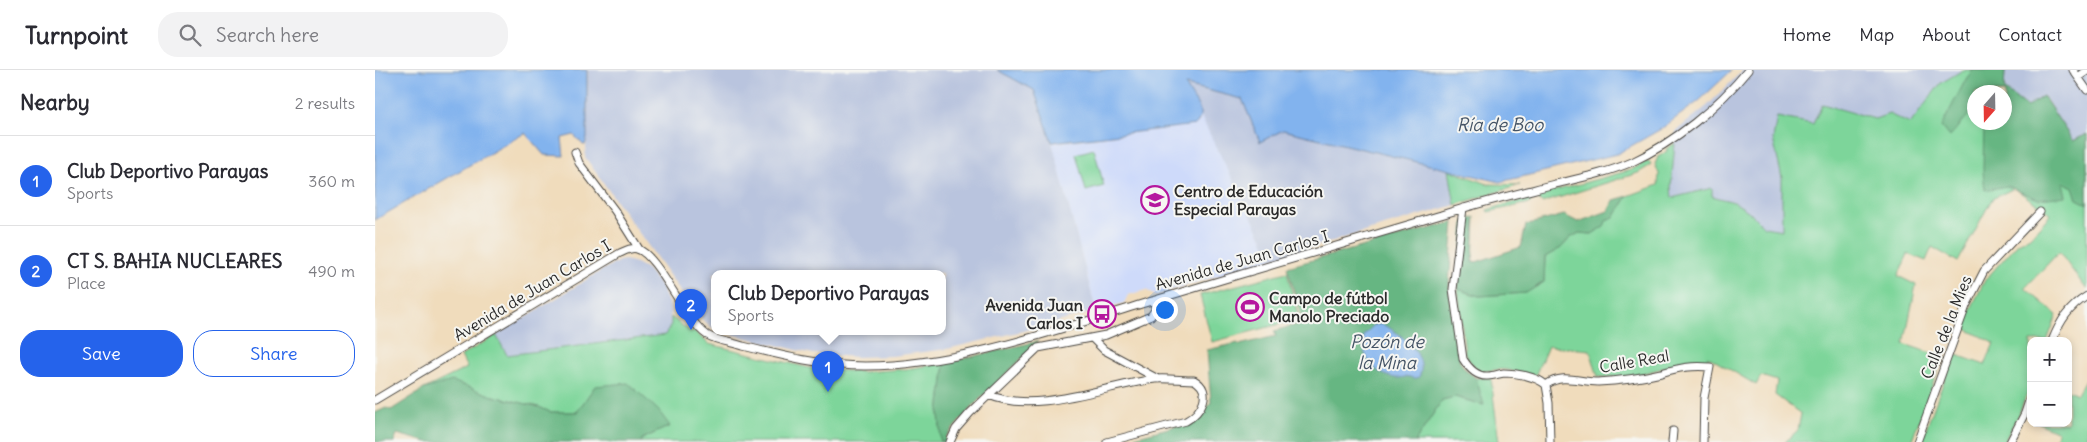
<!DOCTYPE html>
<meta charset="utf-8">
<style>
:root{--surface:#fff;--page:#f2f2f3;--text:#2b2b33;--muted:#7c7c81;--line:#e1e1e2;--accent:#2563eb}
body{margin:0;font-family:Delius,sans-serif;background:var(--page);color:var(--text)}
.controls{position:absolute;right:15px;bottom:15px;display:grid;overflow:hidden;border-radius:10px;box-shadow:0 2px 8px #0003}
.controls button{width:45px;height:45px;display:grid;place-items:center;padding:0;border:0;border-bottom:1px solid var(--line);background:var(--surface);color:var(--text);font:25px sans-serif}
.compass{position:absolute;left:1592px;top:15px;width:45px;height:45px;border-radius:50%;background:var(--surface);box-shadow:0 2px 8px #0003;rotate:200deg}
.you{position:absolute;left:789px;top:239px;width:18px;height:18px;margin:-12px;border:4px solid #fff;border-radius:50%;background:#1a73e8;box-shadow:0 0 0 8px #1a73e833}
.badge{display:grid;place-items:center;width:32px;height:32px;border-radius:50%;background:var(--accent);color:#fff;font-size:16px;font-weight:700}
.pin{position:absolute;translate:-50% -41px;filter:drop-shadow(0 1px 2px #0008)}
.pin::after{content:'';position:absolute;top:26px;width:18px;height:15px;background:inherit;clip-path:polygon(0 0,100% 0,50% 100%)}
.popup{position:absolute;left:336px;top:200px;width:235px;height:65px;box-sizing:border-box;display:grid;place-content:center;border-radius:10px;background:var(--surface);filter:drop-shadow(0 1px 4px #0005);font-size:16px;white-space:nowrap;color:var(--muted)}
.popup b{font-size:19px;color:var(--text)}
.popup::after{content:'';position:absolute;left:50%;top:100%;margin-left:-10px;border:10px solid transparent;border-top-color:var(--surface)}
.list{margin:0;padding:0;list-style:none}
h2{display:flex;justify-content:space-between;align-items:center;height:65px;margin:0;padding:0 20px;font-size:21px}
h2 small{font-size:16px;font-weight:400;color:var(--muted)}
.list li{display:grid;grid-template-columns:32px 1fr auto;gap:15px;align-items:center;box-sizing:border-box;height:90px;padding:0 20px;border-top:1px solid var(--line)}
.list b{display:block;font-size:19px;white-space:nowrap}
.list p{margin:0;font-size:16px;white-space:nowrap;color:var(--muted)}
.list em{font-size:16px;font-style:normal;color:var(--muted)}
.actions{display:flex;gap:10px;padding:15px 20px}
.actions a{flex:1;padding:11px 0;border:1px solid var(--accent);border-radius:20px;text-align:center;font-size:18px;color:var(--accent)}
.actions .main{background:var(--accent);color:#fff}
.icon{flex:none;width:28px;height:28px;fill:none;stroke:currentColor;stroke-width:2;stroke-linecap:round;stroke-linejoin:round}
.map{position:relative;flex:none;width:1712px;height:372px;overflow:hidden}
header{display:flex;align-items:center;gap:30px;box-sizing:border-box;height:70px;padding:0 25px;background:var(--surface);border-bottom:1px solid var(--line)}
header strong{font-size:24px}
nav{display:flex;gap:28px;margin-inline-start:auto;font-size:18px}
.search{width:350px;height:45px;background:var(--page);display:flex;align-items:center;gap:12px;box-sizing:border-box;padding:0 18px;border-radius:20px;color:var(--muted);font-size:19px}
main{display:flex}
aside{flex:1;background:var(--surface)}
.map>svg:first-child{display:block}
.built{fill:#cedafa}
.industrial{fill:#b9c4de}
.green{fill:#7dd59a;stroke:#548062;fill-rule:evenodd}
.forest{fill:#66b682;stroke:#487056}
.water{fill:#82b3ee;stroke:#566f8c}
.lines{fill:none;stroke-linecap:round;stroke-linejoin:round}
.street-casing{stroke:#494641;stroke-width:9}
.street{stroke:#fff;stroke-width:7}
.labels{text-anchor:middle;stroke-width:4;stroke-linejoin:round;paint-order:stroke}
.poi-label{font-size:16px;font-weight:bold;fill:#2b2b2b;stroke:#f6f6f2;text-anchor:start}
.street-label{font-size:16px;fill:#2b2b2b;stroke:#f6f6f2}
.water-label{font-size:18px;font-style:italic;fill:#455466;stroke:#f6f6f2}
</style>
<header>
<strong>Turnpoint</strong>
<div class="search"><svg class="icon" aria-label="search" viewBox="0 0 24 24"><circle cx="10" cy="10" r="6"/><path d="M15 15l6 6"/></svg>Search here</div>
<nav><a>Home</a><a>Map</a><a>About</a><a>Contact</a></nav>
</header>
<main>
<aside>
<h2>Nearby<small>2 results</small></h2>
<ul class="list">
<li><span class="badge">1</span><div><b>Club Deportivo Parayas</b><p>Sports</p></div><em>360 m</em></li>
<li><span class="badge">2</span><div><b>CT S. BAHIA NUCLEARES</b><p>Place</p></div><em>490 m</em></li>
</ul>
<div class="actions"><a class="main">Save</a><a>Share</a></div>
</aside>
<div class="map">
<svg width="1712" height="372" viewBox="0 0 1712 372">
<rect width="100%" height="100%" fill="#f6f6f2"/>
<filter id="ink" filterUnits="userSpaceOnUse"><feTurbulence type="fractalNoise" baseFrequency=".02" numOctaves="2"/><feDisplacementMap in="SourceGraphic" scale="10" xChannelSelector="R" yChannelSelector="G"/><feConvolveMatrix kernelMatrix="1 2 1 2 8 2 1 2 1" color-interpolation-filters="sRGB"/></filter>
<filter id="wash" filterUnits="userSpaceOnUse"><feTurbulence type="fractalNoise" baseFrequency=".0096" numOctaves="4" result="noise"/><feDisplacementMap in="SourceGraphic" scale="20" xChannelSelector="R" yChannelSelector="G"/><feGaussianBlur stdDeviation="1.12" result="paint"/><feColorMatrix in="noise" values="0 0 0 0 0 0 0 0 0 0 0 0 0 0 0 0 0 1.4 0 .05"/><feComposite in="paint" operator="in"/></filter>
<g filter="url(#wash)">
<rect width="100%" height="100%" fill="#f0dcbc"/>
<path class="built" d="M826 44 898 189 780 225 771 220 753 225 749 233 721 241 677 73 820 55 825 50Z"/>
<path class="industrial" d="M213 0H622L659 20 677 72 721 241 669 256 572 279 517 286 482 287 438 284 343 261H567V203H339V259L328 250 314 233 210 87 212 68Z
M1368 0H1588L1566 13 1535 54 1514 44 1500 49 1447 34 1438 54 1398 69 1407 108V160L1389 157 1373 141 1359 132 1337 126V118L1297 128 1296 117 1301 61 1332 36Z
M1630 0H1712V64L1698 72 1669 26 1652 37 1629 19Z
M810 15 867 29 908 60 1074 100 1080 135 898 189Z
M250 190 261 193 272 199 286 216 295 237 296 255 290 265 132 285 121 265 229 199 244 191Z"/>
<path class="green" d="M1588 0H1630L1629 19 1652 37 1668 26 1698 71 1712 64V220L1684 182 1650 218 1682 245 1672 271H1656V313L1646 339 1629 372H1546L1579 284 1610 295 1619 273 1587 257 1610 210 1643 173 1655 167 1676 144 1639 118 1617 129 1583 192 1557 177 1551 191 1533 184 1523 206 1541 215 1529 274 1568 287 1536 372H1410L1423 360 1426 344 1400 325 1402 311 1386 306 1381 315 1332 286 1335 293 1304 294 1253 307H1223L1215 280 1173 276 1160 306C1151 304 1142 302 1133 300 1109 297 1107 311 1090 284L1083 219 1104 226 1151 223 1169 212 1170 187 1186 178 1195 168 1204 163 1217 164 1231 151 1239 147 1253 126 1283 115 1284 104 1280 94 1283 87 1292 81 1291 79 1300 73 1296 117 1297 128 1337 118V126L1359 132 1373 141 1389 157 1407 160V108L1398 69 1402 47 1438 54 1447 34 1500 49 1514 44 1535 54 1566 13ZM1600 22H1630V52H1600Z
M719 79 729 116 711 121 701 84Z
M1271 92H1275L1276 95 1263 103 1167 133 1164 131V125L1256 100Z
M1074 100 1113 114 1145 115 1080 135Z
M1157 127 1155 133 1113 142 1112 140Z
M912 202 924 249 837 272 825 225Z
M296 247 317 263 319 261 334 274 435 298 488 302 531 299 570 293 564 343 566 372H266L267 369 295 356 220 316 202 342H175L164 337 118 326 49 319 92 298 86 286 121 265 132 285 290 265 296 255Z
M1712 307V372H1679L1683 362 1664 353H1693V320L1702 324Z
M1101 308H1116L1124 372H1040L1067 330 1080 327 1108 335Z"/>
<path class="forest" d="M1598 0H1630L1629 19 1652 37 1668 26 1698 71 1712 64V134L1702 129 1698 117 1688 112 1691 126 1663 129 1632 116 1610 120 1608 101 1609 53 1630 52V22H1600L1599 39 1574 67 1566 57 1591 9Z
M1253 126 1239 147 1231 151 1229 157 1217 164 1204 163 1195 168 1186 178 1170 187 1169 212 1151 223 1104 226 1083 219 1089 151 1100 147 1098 193 1146 177 1151 155 1189 145 1203 152 1233 141 1239 130Z
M1079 152 1074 213 1077 248 1085 292 1092 301 1101 308 1109 335 1080 327 1067 330 1040 372H740L820 351 836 333 832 280 863 273 864 275 901 266 899 261 928 253 912 197Z
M664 271 597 337 571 367V372H566L564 343 570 293Z
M77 311 118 326 164 337 175 342H202L220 316 253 313 283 340 295 356 267 369 266 372H52L22 364 19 372H0V343L11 338 16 340 49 319Z"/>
<path class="water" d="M0 0H212V68L210 75H208L199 65 187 68 189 86 169 85 150 63 0 150Z
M622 0H1357L1324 31 1286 59 1242 84 1125 112 908 60 885 72 867 29 811 15C816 29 834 42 820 55L677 72 659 20Z
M1006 254C1024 261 1055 286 1044 307L1039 309C1032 304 1028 309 1020 308 999 304 985 287 989 265L999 255Z"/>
</g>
<g filter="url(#ink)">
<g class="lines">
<defs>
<path id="street" d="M1698 0 1712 20
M1703 7 1712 1
M200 82 204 93 240 141 264 179
M1088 138 1078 219 1088 289C1093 297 1102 307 1113 306 1118 306 1123 304 1129 303 1141 303 1161 306 1171 315
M718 269 729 280 783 309
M1677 271C1685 251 1694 237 1712 226
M1171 315C1187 303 1205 312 1223 312 1244 311 1265 308 1286 303 1303 298 1317 295 1335 297L1329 328 1328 372
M1171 315 1174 333 1175 372
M614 325C660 345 733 315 780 309 792 308 807 310 819 310 839 321 826 343 811 351L732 372
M0 330 245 183C250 181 256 177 262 179 283 184 309 250 332 265 342 271 356 272 368 276 408 286 448 296 490 296 584 296 690 257 780 230 875 201 970 174 1066 145 1103 133 1141 124 1180 114 1206 108 1232 103 1257 92 1300 72 1343 37 1373 0
M575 372 581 359 595 343 663 278 731 265 776 246 780 240V230
M1297 372 1298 361
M1542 372 1591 236 1609 201 1665 142
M1635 372 1650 343 1656 325"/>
</defs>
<use href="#street" class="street-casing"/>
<use href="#street" class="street"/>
</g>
</g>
<defs>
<symbol id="school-ring" viewBox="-11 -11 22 22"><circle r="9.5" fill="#f6f6f2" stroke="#b5179e" stroke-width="1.5"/><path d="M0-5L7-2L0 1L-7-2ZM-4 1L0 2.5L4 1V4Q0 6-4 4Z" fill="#b5179e"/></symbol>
<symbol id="stadium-ring" viewBox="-11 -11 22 22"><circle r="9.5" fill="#f6f6f2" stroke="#b5179e" stroke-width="1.5"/><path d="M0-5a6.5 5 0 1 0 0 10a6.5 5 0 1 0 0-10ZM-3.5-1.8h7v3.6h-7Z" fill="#b5179e"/></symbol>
<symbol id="bus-ring" viewBox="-11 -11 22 22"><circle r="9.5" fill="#f6f6f2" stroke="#b5179e" stroke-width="1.5"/><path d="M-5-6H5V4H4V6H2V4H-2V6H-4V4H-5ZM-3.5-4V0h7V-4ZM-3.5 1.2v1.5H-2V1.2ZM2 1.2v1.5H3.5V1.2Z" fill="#b5179e"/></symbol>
</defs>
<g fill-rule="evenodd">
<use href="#school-ring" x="764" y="114" width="32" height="32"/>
<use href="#stadium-ring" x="859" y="221" width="32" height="32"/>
<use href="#bus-ring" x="711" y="228" width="32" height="32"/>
</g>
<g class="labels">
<g class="poi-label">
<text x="799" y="127">Centro de Educación<tspan x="799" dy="18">Especial Parayas</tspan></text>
<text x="894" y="234">Campo de fútbol<tspan x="894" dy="18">Manolo Preciado</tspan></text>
<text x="708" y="241" text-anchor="end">Avenida Juan<tspan x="708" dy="18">Carlos I</tspan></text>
</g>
<g class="street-label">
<text transform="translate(867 190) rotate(-16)" y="6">Avenida de Juan Carlos I</text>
<text transform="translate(157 220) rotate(-31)" y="6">Avenida de Juan Carlos I</text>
<text transform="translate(1571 257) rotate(-68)" y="6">Calle de la Mies</text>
<text transform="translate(1259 291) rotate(-10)" y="6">Calle Real</text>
</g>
<g class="water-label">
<text x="1125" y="61">Ría de Boo</text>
<text x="1012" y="278">Pozón de<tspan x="1012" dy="21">la Mina</tspan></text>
</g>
</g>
</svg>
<div class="controls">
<button>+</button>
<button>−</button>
</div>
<svg class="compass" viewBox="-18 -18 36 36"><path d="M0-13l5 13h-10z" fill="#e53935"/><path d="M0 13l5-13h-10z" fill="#7c7c81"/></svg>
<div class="you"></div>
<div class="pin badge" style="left:453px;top:322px">1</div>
<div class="popup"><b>Club Deportivo Parayas</b>Sports</div>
<div class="pin badge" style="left:316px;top:260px">2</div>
</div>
</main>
